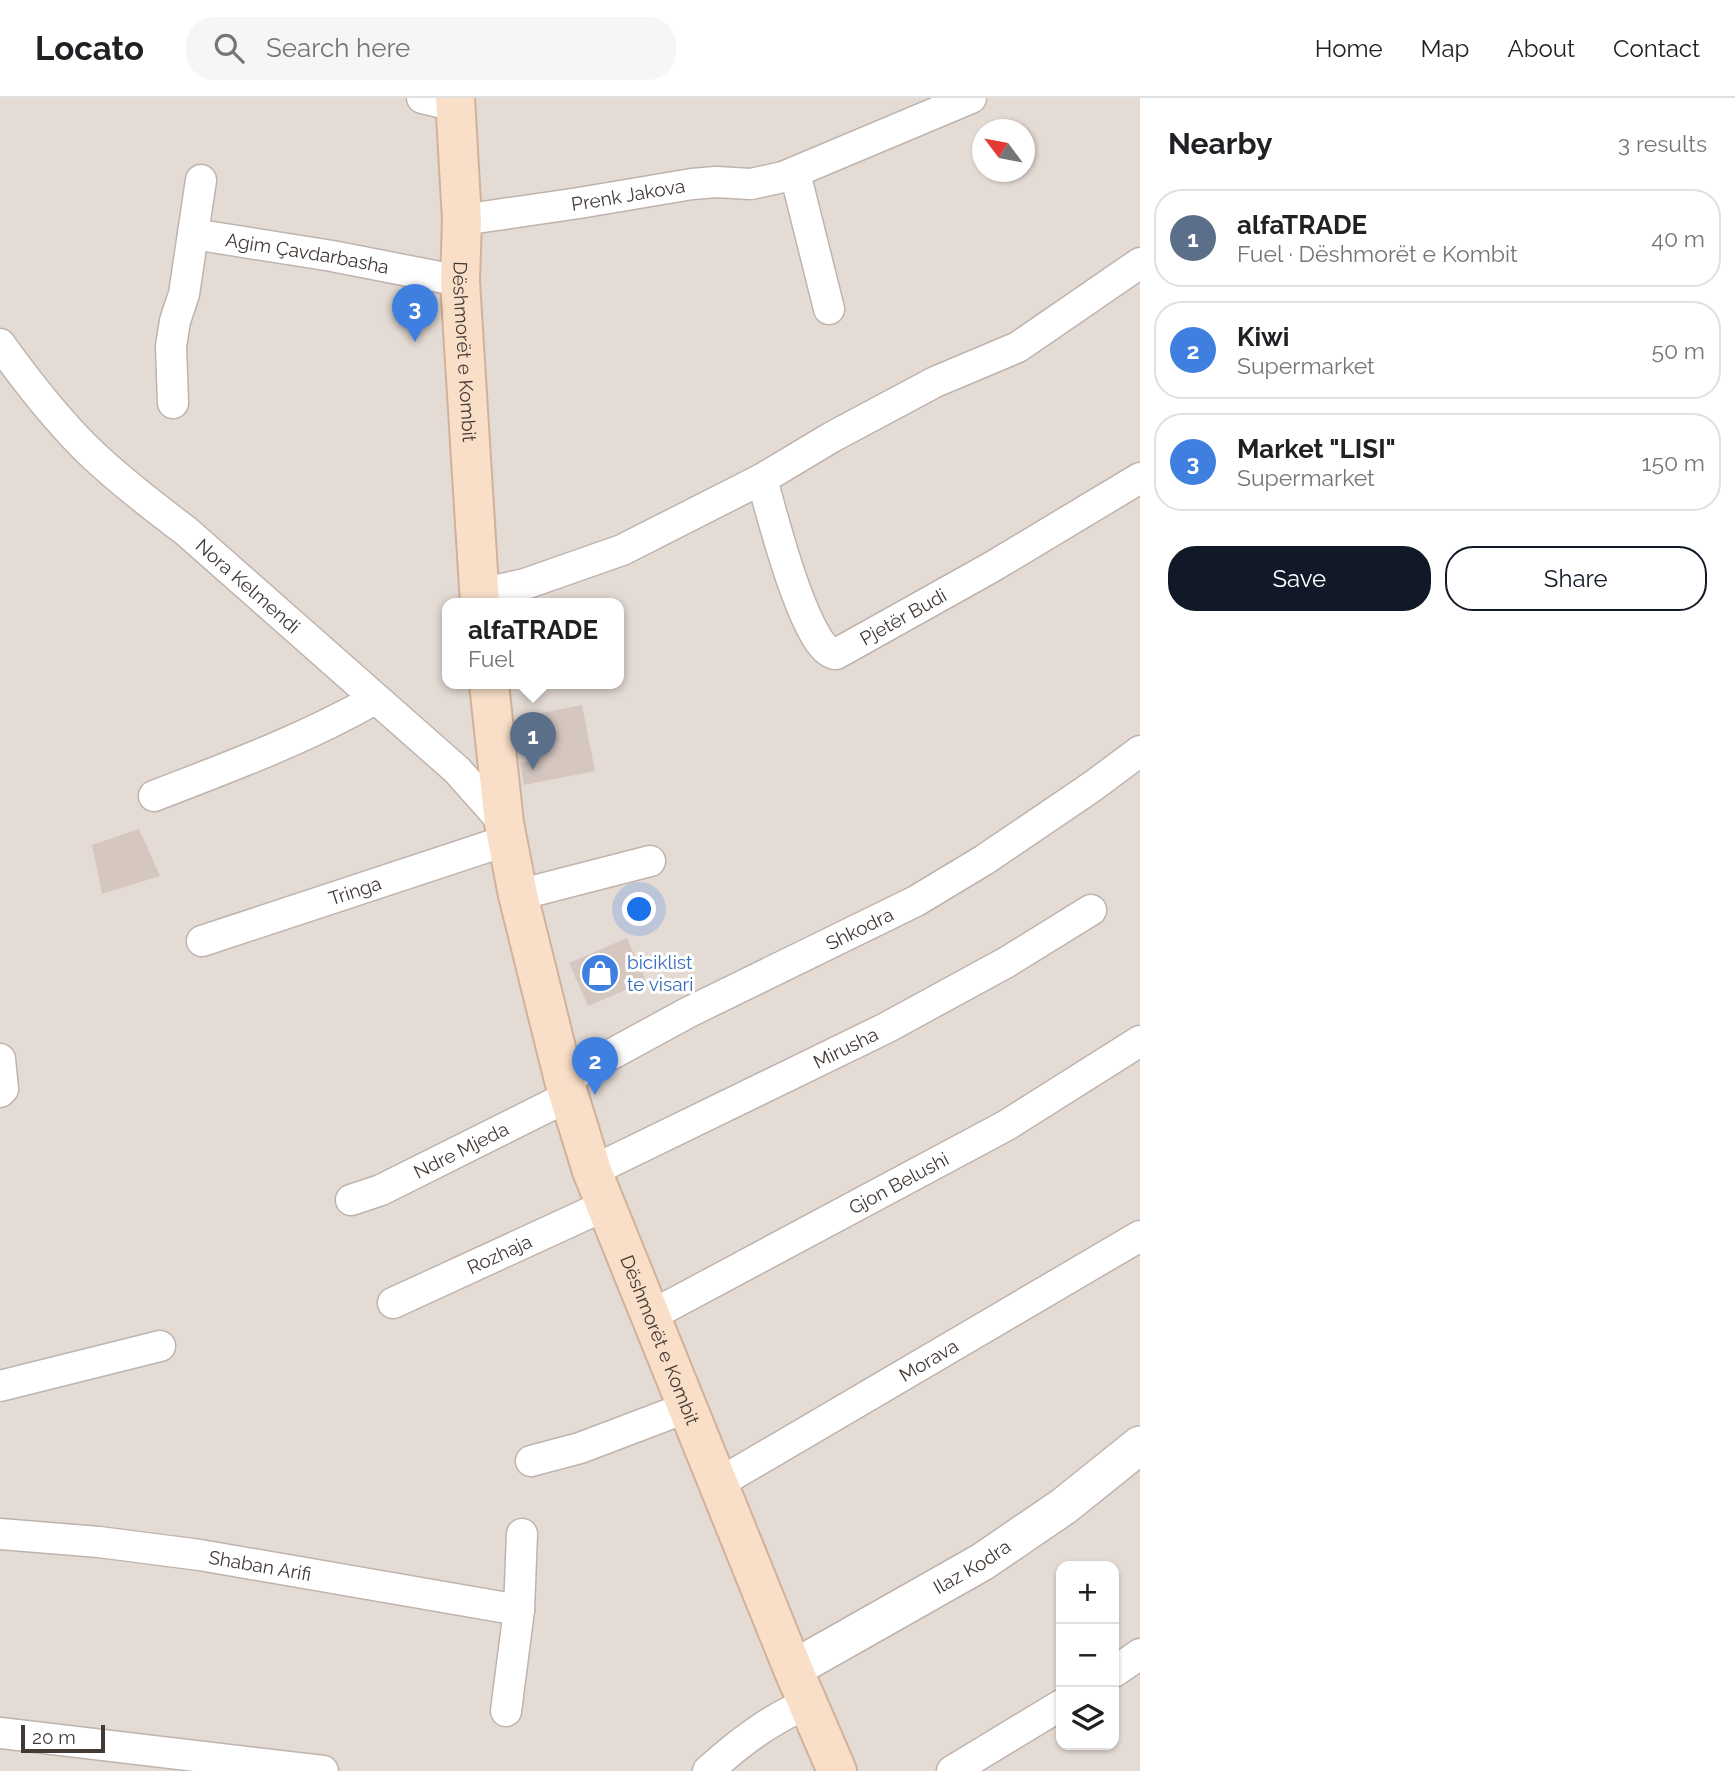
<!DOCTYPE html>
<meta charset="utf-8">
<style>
:root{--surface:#fff;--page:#f6f6f6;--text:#202124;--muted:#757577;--line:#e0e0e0;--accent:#111827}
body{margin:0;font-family:Raleway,sans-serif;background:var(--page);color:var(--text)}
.controls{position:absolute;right:21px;bottom:21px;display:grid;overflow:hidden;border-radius:14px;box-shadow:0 2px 5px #0004}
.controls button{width:63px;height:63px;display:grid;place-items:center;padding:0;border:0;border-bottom:2px solid var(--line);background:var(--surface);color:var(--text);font:35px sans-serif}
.compass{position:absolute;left:972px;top:21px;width:63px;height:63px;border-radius:50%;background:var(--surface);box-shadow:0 2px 5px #0004;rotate:302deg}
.scale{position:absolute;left:21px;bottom:18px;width:84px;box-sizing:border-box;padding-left:7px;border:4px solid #433a36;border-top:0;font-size:19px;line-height:24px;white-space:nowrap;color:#433a36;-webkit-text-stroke:5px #fff;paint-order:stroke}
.you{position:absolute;left:640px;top:812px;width:24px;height:24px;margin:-18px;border:5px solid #fff;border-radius:50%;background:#1a73e8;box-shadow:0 0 0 10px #1a73e833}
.badge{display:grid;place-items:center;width:46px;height:46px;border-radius:50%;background:var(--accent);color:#fff;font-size:23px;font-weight:700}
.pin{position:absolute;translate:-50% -58px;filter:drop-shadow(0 2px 4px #0008)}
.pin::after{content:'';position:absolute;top:37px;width:24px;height:21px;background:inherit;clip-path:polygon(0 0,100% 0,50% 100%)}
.popup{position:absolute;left:442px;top:500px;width:182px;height:91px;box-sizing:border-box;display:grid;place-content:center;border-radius:14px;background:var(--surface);filter:drop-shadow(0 2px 5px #0005);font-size:23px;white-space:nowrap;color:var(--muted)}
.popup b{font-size:26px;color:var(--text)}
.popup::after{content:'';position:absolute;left:50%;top:100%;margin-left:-14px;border:14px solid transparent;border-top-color:var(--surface)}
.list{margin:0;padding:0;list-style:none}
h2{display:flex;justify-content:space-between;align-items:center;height:91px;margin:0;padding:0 28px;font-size:30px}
h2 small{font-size:23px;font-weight:400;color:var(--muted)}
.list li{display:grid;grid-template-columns:46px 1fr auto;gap:21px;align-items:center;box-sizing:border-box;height:98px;margin:0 14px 14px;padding:0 14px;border:2px solid var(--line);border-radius:28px}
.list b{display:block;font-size:26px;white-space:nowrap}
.list p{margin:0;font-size:23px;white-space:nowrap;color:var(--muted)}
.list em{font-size:23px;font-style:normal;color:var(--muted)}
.actions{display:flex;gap:14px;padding:21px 28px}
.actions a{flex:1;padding:16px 0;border:2px solid var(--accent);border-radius:28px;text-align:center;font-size:24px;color:var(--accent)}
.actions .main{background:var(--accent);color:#fff}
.icon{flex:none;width:38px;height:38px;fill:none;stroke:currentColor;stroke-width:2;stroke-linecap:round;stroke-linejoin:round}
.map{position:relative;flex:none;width:1140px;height:1673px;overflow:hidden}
header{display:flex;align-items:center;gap:42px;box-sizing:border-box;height:98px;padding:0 35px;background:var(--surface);border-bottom:2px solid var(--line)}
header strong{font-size:33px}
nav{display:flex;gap:38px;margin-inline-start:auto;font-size:24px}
.search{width:490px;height:63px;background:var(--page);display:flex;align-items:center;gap:18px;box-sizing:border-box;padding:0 24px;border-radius:28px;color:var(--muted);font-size:26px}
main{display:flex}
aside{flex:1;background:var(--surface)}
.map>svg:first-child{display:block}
.residential{fill:#e5dbd5;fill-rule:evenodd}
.building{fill:#d5c6c0}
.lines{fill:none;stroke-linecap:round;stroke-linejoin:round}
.minor-casing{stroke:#bfb3ad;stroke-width:33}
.tertiary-casing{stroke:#bfb3ad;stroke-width:40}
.secondary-casing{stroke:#d0b29c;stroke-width:42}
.minor{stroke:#fff;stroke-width:30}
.tertiary{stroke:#fff;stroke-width:37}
.secondary{stroke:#f9dfc8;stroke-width:38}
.labels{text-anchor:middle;stroke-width:6;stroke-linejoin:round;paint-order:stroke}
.street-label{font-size:19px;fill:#433a36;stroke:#fff}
.shop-label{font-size:19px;fill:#366cbe;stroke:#fff;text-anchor:start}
</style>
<header>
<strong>Locato</strong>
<div class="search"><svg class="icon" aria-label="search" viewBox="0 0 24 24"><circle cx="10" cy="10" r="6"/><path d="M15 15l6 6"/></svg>Search here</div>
<nav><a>Home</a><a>Map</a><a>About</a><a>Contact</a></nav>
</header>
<main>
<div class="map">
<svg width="1140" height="1673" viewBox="0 0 1140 1673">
<rect width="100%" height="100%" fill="#f1ebe6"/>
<path class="residential" d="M0 0H1140V1673H0ZM982 32H1024V74H982ZM447 506H619V586H447ZM1061 1468H1114V1647H1061Z"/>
<path class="building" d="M582 607 595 673 524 687 520 665 540 661 531 617Z
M139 731 160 778 102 796 92 747Z
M627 840 646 883 588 908 569 865Z"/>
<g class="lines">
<defs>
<g id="minor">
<path d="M422 0 455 8"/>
<path d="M795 75 829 211"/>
<path id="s1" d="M462 122 579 105 692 86 716 84 751 86 783 79 971 0"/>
<path id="s2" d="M193 136 332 158 460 183"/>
<path id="s3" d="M0 246C28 285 59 325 94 358 123 385 154 409 186 433L457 672 504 725"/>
<path d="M173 305 171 248 175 223 184 196 201 82"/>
<path id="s4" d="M762 381C770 409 806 556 836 556L990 470 1140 380"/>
<path d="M479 496 525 486 622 452 762 381 832 339 935 284 1018 249 1140 165"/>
<path d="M154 698C229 669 305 641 375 601"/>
<path d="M518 797 650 763"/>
<path id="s5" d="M202 843 508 742"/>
<path d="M0 961 3 991 0 994"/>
<path id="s6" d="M564 982 689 914 916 803 984 762 1093 688 1140 653"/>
<path id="s7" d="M592 1073 886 930 1007 864 1091 812"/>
<path id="s8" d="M351 1102 381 1092 569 998"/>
<path id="s9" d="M393 1205 604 1108"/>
<path id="s10" d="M650 1218 1007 1027 1140 943"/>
<path d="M0 1288 160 1248"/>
<path d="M531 1363 580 1350 688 1309"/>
<path id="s11" d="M719 1385 1140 1138"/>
<path id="s12" d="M0 1436 99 1444 200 1457 519 1512"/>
<path d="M1114 1574 1140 1556"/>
<path d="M506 1613 519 1512 522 1436"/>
<path d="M0 1635 323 1673"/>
<path d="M708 1673C739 1645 770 1621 809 1605"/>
<path d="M952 1673 1061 1607"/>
</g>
<g id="tertiary">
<path id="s13" d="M793 1571 982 1464 1064 1408 1140 1347"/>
</g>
<g id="secondary">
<path id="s14" d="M455 0 462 122 460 183 480 506"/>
<path id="s15" d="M489 586 504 725 518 797 564 982 592 1073 793 1571 837 1673"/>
</g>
</defs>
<use href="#minor" class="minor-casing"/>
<use href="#tertiary" class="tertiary-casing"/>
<use href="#secondary" class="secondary-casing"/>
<use href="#minor" class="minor"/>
<use href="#tertiary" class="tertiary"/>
<use href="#secondary" class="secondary"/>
</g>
<defs>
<symbol id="shop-disc" viewBox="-11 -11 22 22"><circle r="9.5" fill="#3f7fe0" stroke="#fff"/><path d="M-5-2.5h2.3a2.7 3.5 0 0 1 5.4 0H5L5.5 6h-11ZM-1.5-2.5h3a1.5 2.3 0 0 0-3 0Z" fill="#fff"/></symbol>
</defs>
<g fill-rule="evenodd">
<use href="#shop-disc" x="578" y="853" width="44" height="44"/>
</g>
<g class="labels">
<g class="street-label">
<text dy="7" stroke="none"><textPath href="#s1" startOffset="168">Prenk Jakova</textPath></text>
<text dy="7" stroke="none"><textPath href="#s2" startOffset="116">Agim Çavdarbasha</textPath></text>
<text dy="7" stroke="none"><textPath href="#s14" startOffset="254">Dëshmorët e Kombit</textPath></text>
<text dy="7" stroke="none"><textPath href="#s3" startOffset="348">Nora Kelmendi</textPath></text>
<text dy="7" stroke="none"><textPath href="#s4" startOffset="271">Pjetër Budi</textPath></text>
<text dy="7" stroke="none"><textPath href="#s5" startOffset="161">Tringa</textPath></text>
<text dy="7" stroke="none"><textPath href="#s6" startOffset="332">Shkodra</textPath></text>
<text dy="7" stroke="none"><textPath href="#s7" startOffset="282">Mirusha</textPath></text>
<text dy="7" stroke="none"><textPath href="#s8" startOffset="121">Ndre Mjeda</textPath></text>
<text dy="7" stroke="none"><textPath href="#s10" startOffset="282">Gjon Belushi</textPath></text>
<text dy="7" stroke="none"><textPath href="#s9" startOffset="117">Rozhaja</textPath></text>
<text dy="7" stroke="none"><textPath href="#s15" startOffset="681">Dëshmorët e Kombit</textPath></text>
<text dy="7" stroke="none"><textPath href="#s11" startOffset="243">Morava</textPath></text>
<text dy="7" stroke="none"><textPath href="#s12" startOffset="262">Shaban Arifi</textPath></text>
<text dy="7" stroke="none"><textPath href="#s13" startOffset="206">Ilaz Kodra</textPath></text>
</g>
<g class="shop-label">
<text x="627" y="871">biciklist<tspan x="627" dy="22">te visari</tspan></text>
</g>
</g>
</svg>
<div class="controls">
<button>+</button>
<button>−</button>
<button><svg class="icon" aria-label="layers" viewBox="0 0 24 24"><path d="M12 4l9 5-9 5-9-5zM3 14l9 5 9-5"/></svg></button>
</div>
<svg class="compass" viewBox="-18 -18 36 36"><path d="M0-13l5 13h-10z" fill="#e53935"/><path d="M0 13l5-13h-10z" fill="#757577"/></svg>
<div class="scale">20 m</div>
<div class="you"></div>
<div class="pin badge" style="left:533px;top:672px;background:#5c6f8a">1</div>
<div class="popup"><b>alfaTRADE</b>Fuel</div>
<div class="pin badge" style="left:595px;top:997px;background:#3f7fe0">2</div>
<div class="pin badge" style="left:415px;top:244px;background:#3f7fe0">3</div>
</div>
<aside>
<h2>Nearby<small>3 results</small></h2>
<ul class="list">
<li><span class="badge" style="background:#5c6f8a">1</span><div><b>alfaTRADE</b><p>Fuel · Dëshmorët e Kombit</p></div><em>40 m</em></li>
<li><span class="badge" style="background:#3f7fe0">2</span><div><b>Kiwi</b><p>Supermarket</p></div><em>50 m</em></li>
<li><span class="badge" style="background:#3f7fe0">3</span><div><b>Market &quot;LISI&quot;</b><p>Supermarket</p></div><em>150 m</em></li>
</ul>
<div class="actions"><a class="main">Save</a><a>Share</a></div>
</aside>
</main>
